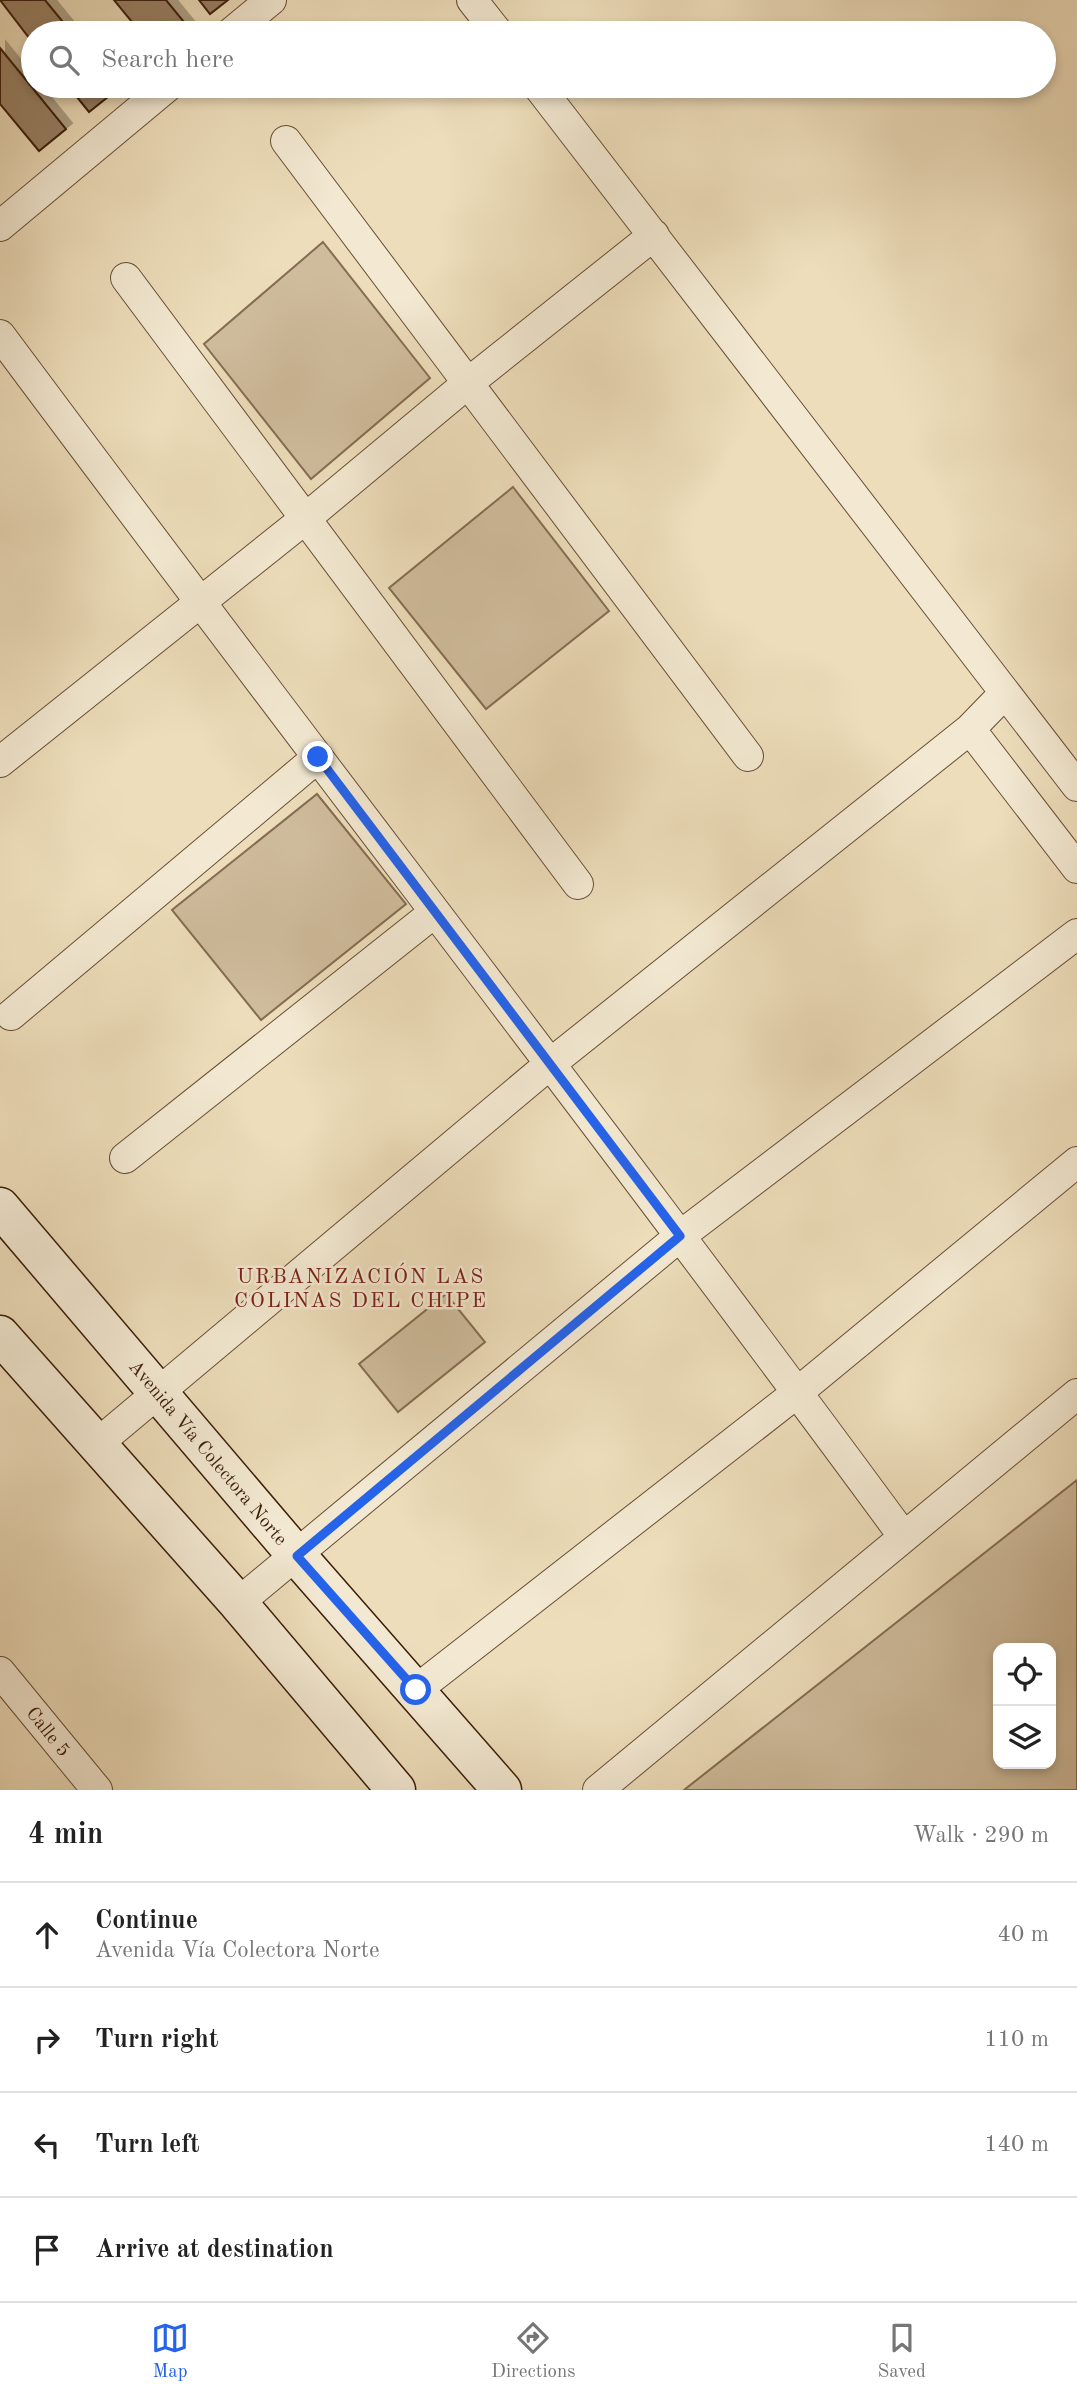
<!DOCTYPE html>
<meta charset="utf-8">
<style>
:root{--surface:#fff;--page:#f6f6f6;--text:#222;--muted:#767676;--line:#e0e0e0;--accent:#2563eb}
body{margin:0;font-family:"Old Standard TT",serif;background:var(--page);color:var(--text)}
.controls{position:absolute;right:21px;bottom:21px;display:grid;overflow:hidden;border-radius:14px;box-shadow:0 4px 10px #0003}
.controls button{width:63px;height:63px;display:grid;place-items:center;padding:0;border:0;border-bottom:2px solid var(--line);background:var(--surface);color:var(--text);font:35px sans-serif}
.stop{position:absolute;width:21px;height:21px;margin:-16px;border:5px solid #2563eb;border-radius:50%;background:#fff}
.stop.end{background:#2563eb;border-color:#fff;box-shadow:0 2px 7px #0008}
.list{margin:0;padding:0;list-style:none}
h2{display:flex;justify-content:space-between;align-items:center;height:91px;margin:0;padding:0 28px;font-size:30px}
h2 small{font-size:23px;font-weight:400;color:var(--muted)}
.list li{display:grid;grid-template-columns:46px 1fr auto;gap:21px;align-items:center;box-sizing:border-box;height:105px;padding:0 28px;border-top:2px solid var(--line)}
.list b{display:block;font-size:26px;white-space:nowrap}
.list p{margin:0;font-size:23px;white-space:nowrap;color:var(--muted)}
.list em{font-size:23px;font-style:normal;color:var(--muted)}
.icon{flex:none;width:38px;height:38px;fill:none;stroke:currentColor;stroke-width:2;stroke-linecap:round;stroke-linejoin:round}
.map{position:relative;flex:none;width:1077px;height:1790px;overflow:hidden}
.search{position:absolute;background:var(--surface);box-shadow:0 4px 10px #0003;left:21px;right:21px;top:21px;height:77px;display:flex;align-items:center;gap:18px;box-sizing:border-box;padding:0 24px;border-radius:38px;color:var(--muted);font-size:26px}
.sheet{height:511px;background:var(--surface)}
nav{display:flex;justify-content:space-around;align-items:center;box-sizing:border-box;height:98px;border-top:2px solid var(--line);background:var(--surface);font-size:19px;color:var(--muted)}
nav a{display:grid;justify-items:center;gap:4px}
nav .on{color:var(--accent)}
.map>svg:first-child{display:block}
.green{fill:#cfbc9c;stroke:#856c52;stroke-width:2;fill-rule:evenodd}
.building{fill:#988165;stroke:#3b1d09;stroke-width:2;filter:url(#shadow)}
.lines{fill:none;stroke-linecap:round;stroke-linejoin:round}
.street-casing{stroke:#684d35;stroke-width:32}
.secondary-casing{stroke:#3b1d09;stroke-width:41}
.street{stroke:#f3e9d2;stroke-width:30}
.secondary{stroke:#f3e9d2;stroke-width:38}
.route{stroke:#2563eb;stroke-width:9}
.labels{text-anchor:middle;stroke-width:5;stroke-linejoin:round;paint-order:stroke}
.street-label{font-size:19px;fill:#3b1d09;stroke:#f3e9d2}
.neighbourhood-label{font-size:21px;letter-spacing:2px;fill:#7a1f14;stroke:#f3e9d2}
</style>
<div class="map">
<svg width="1077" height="1790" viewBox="0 0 1077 1790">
<defs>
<filter id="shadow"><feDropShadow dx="6" dy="-6" stdDeviation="0" flood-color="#0004"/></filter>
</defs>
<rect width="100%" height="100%" fill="#edddba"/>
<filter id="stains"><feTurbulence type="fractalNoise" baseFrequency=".00286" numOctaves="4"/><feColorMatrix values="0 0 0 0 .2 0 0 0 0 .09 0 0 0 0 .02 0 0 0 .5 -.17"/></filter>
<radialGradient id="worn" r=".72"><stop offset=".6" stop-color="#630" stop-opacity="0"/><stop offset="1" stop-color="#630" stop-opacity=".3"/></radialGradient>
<path class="green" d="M323 242 430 378 311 479 204 344Z
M513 487 609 611 486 709 389 588Z
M317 794 406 904 261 1020 172 910Z
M446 1294 485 1342 398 1412 359 1364Z
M1077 1480V1790H684ZM998 1648H1051V1764H998Z"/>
<path class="building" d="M0 0H45L72 33H33V43Z
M114 0H166L189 28 183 33H141Z
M199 0H228L210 14Z
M0 48 66 129 39 151 0 104Z
M68 86H115L118 89 89 112Z"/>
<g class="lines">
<defs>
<path id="street" d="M472 0 498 33
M231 33 271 0
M538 86 1077 786
M286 141 748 756
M0 226 168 86
M126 278 578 884
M0 335C299 737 607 1133 904 1537
M970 729 1077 868
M0 762 306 518 468 383 654 235
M11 1015 318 757
M125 1158 435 912
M97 1444 550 1064 970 729 1004 694
M238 1603 680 1236 1077 934
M0 1672 97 1790
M416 1690 798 1392 1077 1162
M598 1790 1077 1394"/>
<path id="secondary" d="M0 1207 297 1556 502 1790
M0 1335 238 1603 396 1790"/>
</defs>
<use href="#street" class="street-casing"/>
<use href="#secondary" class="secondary-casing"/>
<use href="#street" class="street"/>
<use href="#secondary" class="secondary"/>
</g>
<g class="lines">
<path class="route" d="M318 757 680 1236 297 1556 416 1690"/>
</g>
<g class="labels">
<g class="street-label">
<text transform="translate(209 1452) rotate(50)" y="7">Avenida Vía Colectora Norte</text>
<text transform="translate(49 1731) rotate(51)" y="7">Calle 5</text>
</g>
<g class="neighbourhood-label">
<text x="361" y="1283">URBANIZACIÓN LAS<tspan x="361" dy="24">COLINAS DEL CHIPE</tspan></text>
</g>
</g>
<rect width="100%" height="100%" filter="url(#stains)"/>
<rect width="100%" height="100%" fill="url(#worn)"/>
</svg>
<div class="controls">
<button><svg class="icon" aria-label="locate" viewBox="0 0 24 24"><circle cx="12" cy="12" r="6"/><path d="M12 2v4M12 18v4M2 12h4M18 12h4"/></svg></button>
<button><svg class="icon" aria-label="layers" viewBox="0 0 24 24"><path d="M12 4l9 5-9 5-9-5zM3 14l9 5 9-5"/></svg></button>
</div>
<div class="stop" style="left:416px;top:1690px"></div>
<div class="stop end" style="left:318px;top:757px"></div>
<div class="search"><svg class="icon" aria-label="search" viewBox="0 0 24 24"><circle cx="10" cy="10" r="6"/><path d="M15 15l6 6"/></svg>Search here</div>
</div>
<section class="sheet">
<h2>4 min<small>Walk · 290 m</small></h2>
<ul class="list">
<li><svg class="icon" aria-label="ahead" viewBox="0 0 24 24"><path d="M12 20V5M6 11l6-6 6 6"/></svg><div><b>Continue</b><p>Avenida Vía Colectora Norte</p></div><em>40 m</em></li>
<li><svg class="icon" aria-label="right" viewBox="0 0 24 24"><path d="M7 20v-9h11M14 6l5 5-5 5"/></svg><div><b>Turn right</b></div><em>110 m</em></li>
<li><svg class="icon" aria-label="left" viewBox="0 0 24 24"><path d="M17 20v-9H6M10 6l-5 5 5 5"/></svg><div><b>Turn left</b></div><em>140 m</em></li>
<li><svg class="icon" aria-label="arrive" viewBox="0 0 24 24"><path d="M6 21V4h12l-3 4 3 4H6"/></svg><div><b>Arrive at destination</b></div></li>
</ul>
</section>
<nav>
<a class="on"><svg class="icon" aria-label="map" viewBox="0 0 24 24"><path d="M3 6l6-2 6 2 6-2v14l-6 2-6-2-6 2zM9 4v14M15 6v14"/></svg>Map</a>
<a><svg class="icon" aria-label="directions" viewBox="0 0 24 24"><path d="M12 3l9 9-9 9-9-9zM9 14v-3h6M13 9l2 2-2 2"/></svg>Directions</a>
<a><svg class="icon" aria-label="saved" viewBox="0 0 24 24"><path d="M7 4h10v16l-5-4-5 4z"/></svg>Saved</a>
</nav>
